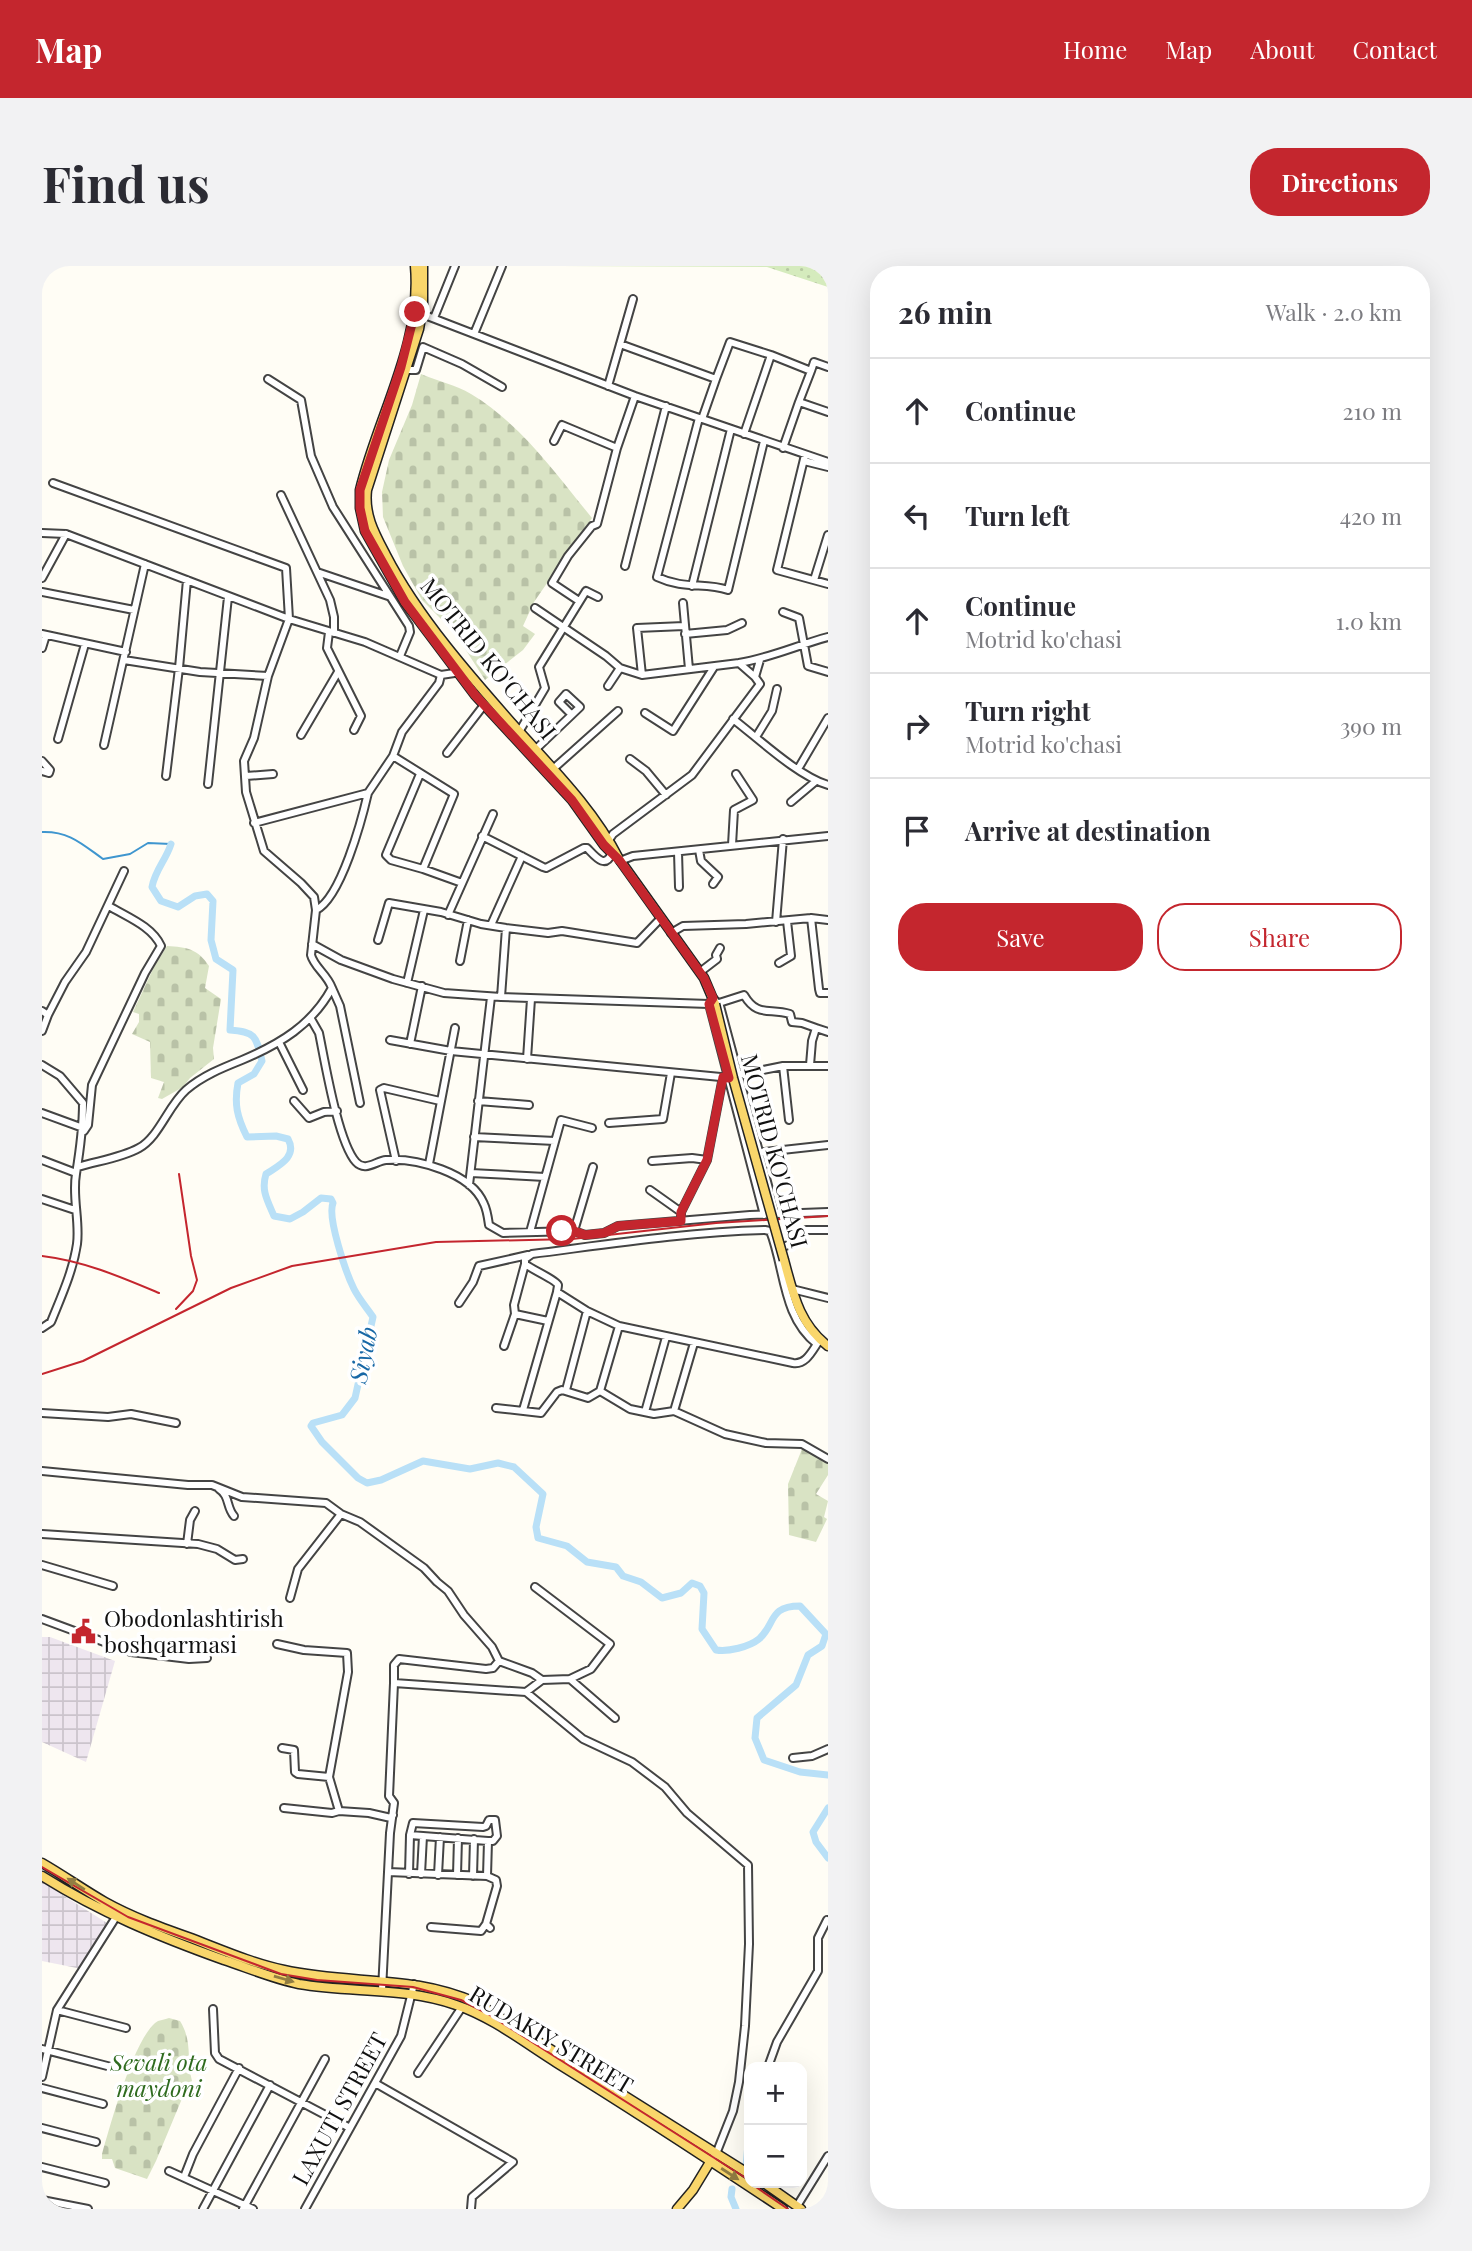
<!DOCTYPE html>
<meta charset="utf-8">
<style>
:root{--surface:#fff;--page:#f2f2f3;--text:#2b2b33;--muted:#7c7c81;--line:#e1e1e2;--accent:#c4262e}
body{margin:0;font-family:"Playfair Display",serif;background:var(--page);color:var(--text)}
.controls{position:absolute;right:21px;bottom:21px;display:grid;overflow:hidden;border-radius:14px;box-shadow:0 7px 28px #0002}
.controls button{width:63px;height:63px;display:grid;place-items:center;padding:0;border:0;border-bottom:2px solid var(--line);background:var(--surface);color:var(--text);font:35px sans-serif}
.stop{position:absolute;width:21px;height:21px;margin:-16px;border:5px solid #c4262e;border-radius:50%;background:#fff}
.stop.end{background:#c4262e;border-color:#fff;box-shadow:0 2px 7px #0008}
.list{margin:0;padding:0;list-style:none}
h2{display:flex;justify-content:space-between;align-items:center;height:91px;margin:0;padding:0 28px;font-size:30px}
h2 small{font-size:23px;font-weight:400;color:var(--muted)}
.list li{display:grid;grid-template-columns:46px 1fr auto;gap:21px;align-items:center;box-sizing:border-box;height:105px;padding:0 28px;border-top:2px solid var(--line)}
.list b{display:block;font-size:26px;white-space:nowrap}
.list p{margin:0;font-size:23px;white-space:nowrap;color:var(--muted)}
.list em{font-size:23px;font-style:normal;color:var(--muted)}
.actions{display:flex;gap:14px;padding:21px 28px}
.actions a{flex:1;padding:16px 0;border:2px solid var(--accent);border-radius:28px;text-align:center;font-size:24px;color:var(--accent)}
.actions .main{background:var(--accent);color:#fff}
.icon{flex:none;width:38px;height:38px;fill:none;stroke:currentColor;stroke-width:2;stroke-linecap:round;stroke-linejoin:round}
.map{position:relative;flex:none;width:786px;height:1943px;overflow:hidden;border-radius:28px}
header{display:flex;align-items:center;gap:42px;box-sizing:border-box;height:98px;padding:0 35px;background:var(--accent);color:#fff}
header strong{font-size:33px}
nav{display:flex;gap:38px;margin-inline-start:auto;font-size:24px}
.intro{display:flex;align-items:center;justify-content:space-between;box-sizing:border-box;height:168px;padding:0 42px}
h1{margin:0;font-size:49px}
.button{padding:18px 32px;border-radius:28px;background:var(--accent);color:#fff;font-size:24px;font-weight:700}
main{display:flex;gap:42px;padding:0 42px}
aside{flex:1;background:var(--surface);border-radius:28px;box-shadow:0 7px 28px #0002}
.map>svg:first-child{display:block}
.industrial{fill:url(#industrial-grid)}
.grass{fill:url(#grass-dots)}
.cemetery{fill:url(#cemetery-stones)}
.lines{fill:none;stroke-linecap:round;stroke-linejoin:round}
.stream{stroke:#3f96cf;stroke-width:2}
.river{stroke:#b9e0f7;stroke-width:7}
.minor-casing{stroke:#444;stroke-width:10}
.major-casing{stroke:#222;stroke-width:11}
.minor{stroke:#fff;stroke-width:6}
.major{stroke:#f9d66b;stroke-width:8}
.tram{stroke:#c4262e;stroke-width:2}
.rail{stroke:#c4262e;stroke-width:2}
.major-bridge-casing{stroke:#222;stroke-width:11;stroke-linecap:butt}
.major-bridge{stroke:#f9d66b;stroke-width:8}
.oneway{fill:#917d42}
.route{stroke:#c4262e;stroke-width:9}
.labels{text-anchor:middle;stroke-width:7;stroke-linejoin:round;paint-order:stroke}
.street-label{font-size:23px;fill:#111;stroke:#fff}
.poi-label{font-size:23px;fill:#111;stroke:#fff;text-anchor:start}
.park-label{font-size:23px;font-style:italic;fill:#2f6b1f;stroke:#fff}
.water-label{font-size:24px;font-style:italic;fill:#1768a6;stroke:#fff}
</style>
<header>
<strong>Map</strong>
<nav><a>Home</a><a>Map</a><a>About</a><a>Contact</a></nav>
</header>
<div class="intro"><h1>Find us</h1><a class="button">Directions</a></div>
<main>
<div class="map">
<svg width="786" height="1943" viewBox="0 0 786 1943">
<defs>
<pattern id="industrial-grid" width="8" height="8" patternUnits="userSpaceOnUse" patternTransform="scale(1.75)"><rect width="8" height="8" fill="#eee6ef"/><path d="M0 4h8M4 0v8" fill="none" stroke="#cbc4cc"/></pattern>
<pattern id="grass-dots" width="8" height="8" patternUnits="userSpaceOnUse" patternTransform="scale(1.75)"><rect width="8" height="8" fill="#d5ebbd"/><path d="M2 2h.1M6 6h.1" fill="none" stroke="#b6c8a1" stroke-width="1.8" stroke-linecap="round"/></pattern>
<pattern id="cemetery-stones" width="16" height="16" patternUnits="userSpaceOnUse" patternTransform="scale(1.75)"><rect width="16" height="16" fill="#d9e3c4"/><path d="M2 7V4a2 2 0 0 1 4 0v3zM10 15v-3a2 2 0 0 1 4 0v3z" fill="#b9c2a7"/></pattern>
</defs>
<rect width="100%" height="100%" fill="#fffdf5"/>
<path class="industrial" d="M0 1371H8L73 1395 44 1496 0 1476Z
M0 1616 65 1657 40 1703 0 1695Z"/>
<path class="grass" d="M518 0H786V21L725 1Z"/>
<path class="cemetery" d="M379 108C395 115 414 119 429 128 479 158 514 208 550 252L492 336 481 360 493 368 481 384 443 414 413 367 380 334 361 300 341 251 340 226 347 194 370 139Z
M125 680C145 681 156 683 167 700L163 722 179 733 171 782 172 793 148 812 141 821 120 833 116 832 122 816 109 812 108 776 90 768 97 756V748L91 746 112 701Z
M762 1178 786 1195V1209L774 1228 786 1235 782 1251 785 1253 774 1276 747 1269 746 1218Z
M127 1752 138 1755C151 1776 144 1792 150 1815L144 1823 114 1895 105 1913 73 1902 70 1893H60V1888C68 1860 93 1768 116 1755 120 1754 124 1753 127 1752Z"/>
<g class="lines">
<path class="stream" d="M0 566C27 565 40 578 61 593L88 588 106 577 129 578"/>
<path class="river" d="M129 578C124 594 113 604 110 621L119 635 136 641 153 630 165 628 171 635 169 674 174 693 191 704 188 764C214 766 214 770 220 795L212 808 196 817C192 838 195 851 205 871L234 870 246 873C256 891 236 900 224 908 219 924 225 934 232 950L248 953 261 946 279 932 289 933 291 937C285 951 304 1007 312 1023 317 1033 325 1042 331 1051L313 1132 300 1149 271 1157 269 1160 280 1176 316 1212 325 1217 339 1214 381 1195 428 1203 456 1197 472 1201 501 1228 494 1261 496 1272 525 1280 545 1296 574 1301 581 1310 599 1316 620 1332 639 1327 650 1317 658 1320 662 1327 660 1363 674 1384C686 1386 707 1381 717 1373 734 1358 726 1340 758 1340L784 1368 780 1380 766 1389 754 1419 715 1452 713 1472 722 1494 758 1506 786 1509
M786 1542 771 1566 774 1576 786 1592
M704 1901 707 1866
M690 1923 689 1931 694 1943"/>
<defs>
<path id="minor" d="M380 48 593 130 786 196
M392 52 413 0
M432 68 460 0
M578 78 674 113 688 76 729 89
M365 104H374L381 81 420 98 460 121
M769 105 757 136 786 146
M226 113 259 134 269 190 291 241 367 360 368 366 358 390
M566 120 591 33
M657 152 615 311C643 324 662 316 686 324L722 175
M660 153 674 113
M702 168 729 89 769 105 772 96 786 101
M512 175 520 159 575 182
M741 182 757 136
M763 189 735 304 786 318
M762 195 786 201
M11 217 244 302 247 353 226 410 212 472 202 495 204 526 222 585 259 617 272 631 274 644 269 689C272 701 285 708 290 722 270 759 238 778 200 794 180 802 160 810 144 824 126 840 117 871 97 882 79 892 55 895 36 901
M239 229 288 334 292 351V367
M0 267 24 268 247 353 323 376 399 409 419 406
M583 300 624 140
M275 306 346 330
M0 312 24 268
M772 314 786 269
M650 320 689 163
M0 326 92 344
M537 335 510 317 526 290 550 260 555 258 575 182 593 130
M641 337 647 403
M493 342 564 390 578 402 600 409 697 397 713 411
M741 346 757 352 766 400 786 406
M287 366 285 382 319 450 312 464
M0 368 84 386
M643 368 685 364 700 357
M0 382 4 369
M82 394 158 406 226 410
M697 397C728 392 756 379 786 371
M600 409 595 362 642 360
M566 420 578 402
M603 447 631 465 672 401
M691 453C717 473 756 510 786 519
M477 466 503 422 497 401 544 325 556 331
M259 469 296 406
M714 471 730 445 735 423
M16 473 43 378
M62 479 103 298
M494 483 538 441 524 428 517 436 529 448
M405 487 442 439
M351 490 412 528 381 603
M588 493 604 505 624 529
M0 495 8 504 7 507 0 505
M511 503 576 445
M756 503 786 452
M378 508 344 589 349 594 381 603 420 617
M124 510 137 402 145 314
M204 510 231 508
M166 518 186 331
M749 536 774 515
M212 557 326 527 351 490 360 466 397 417 399 409
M440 570 501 601 504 602 542 582H545C553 590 563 604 570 587
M567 574 571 568 650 509 718 418 713 411 718 394
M690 579 692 544 711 534 694 508
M657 584 659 595 676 611 671 618
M636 586 637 621
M578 595 591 590 786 570
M274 644C299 632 320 553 326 527
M406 649 451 548
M769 652 777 723 778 727H786
M734 656 741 573
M449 659 480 590
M629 667 641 660 704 658 769 652 786 654
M336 674 347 637 399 646 439 658 464 662 506 667 520 665 595 677 619 652
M270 678 299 694 351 713 402 727 459 731 667 738
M418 695 426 654
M737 697 749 690 745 655
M658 706 675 693 674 689 678 682
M365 717 382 644
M290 722 298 740 318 837
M459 731 464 662
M677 737 702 729C715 751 726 742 748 748L750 756 760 757 774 762 770 775 768 799
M0 745 6 749 0 765
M6 749 23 716 44 686 82 605
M269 753 277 767C283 796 296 876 314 896 323 906 334 895 344 894 374 892 429 906 442 938 445 944 446 952 447 959L461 967 532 965 543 969 562 967 576 960 708 949 786 946
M774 762 786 766
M348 774 409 785 689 812
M237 776 261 824
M368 778 380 720
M485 793 489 733
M0 799 18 810 41 837C41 861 38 884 34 908 30 931 38 955 35 978 31 1005 19 1031 9 1056L0 1062
M741 800 747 854
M696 809 741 800H786
M252 835 267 852 282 846 295 845
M436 835 487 839
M0 847 41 862
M567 857 621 853 629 807
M42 865 46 859 50 819 103 707 119 680C110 660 85 651 67 640
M432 871 513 875
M714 887 786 879
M0 894 34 907
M354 895 338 824 342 822 398 835
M610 895 650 892 665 894
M387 898 413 762
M429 907 503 911
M427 919 449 731
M608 924 639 946
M0 933 33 944
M722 949 667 738 671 732 678 740 734 949
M639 955V946L665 894 681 811
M532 965 551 901
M488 966 519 854 550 862
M739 982 753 976 764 964H786
M750 1023 786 1032
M515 1026C515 1024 516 1022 516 1019 514 1014 489 1003 483 998V993L490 988C568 978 645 966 723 964L728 965C743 1003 740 1051 775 1078
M417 1037 431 1016 437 1000 486 989
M473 1048 472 1039 483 998
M577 1060 558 1125 588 1143 612 1148 632 1145 683 1168 724 1177 760 1178 786 1193
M462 1080 473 1048 506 1055
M524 1124 545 1045
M454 1142 499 1147 515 1126 520 1124 546 1132 558 1125
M481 1144 515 1026 545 1045 577 1060 751 1097C764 1099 770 1085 777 1075
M632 1145 652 1077
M603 1146 624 1071
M0 1147 66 1151 89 1148 134 1157
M0 1205 146 1219H170L200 1231 284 1237 299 1248 318 1256 382 1302 395 1316 406 1325 422 1349 450 1381 457 1395 490 1407 500 1414
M177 1223C188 1230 184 1241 192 1250
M0 1268 156 1278 175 1283 193 1294 201 1293
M145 1278 148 1254 153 1245
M0 1299 71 1320
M248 1332 256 1303 299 1248
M0 1353 89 1386 147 1393 165 1392
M235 1378 262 1384 305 1387 306 1406 287 1511 297 1545 327 1547 349 1552 351 1549
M528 1413 573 1452
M352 1417V1399L357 1393 444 1403 451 1402 457 1395
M484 1426 541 1473 590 1496 623 1521 645 1547 706 1599 707 1678 703 1760 697 1816 691 1845 674 1888 668 1896
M240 1482 252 1484 253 1506 256 1508 287 1511
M751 1492 770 1490 786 1483
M242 1542 290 1547 297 1545
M368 1569 371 1557 441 1561 444 1560 447 1554H453L455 1570 451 1575H446
M346 1606 445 1610 454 1614 455 1620 444 1658 448 1662
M367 1608 368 1569 446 1575 445 1610
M379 1608 381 1570
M396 1609 398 1571
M415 1609 416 1572
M431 1610 432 1573
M389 1661 439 1665 444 1658
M340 1724 348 1567 352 1537 347 1530 352 1417 484 1426 500 1414 528 1413 549 1403 568 1378 493 1321
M171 1743 173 1787 177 1793 308 1862
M15 1744 84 1762
M0 1783 73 1802
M726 1801 735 1776 776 1705V1672L785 1654
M376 1807 420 1741
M0 1811 15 1744 74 1651
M333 1817 471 1896 430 1931 429 1943
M0 1822 61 1838
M0 1862 54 1876
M0 1901 63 1917
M127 1905 211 1943
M142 1911 151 1888 197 1802
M0 1934 46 1943
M755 1940 786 1890
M161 1943 228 1819
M201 1943 283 1793
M263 1943 359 1770 372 1718"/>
<path id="major" d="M373 0C380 79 336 149 318 224V242L323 265 363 336 433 429 530 534 562 579 572 589
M381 0V39L377 63 325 224C322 249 333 268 344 289 376 351 429 411 475 463 512 504 552 544 577 593L662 712 673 738
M742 994C751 1027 757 1058 786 1080
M0 1597C21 1609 42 1624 63 1636 90 1651 118 1661 146 1671 178 1683 209 1697 242 1704 309 1719 370 1708 435 1737L707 1908
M0 1610C57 1646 118 1671 182 1694 206 1702 232 1713 257 1718 310 1727 363 1721 414 1739 450 1751 483 1777 515 1797 591 1844 666 1893 741 1943
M722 1917 759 1943
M635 1943 651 1924 668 1896"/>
</defs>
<use href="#minor" class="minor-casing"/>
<use href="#major" class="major-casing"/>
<use href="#minor" class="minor"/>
<use href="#major" class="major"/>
<path class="tram" d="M0 1601 86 1651 239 1708 275 1714 371 1721 419 1734 446 1748 707 1914
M708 1917 746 1943"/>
<path class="rail" d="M0 990C42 995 79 1011 117 1027
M134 1043 151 1025 155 1014 149 990 137 908
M0 1108 41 1095 189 1022 250 1000 394 976 530 973 674 957 786 950"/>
<defs>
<path id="major-bridge" d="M673 738 691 812 742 994"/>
</defs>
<use href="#major-bridge" class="major-bridge-casing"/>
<use href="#major-bridge" class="major-bridge"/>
</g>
<defs><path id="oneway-solid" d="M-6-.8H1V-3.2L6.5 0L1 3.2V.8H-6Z" transform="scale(1.75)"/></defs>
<g class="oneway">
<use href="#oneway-solid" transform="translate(34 1618) rotate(-147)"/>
<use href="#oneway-solid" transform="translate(242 1713) rotate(16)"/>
<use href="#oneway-solid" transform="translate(688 1908) rotate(33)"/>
</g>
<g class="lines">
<path class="route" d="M373 46 359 101 318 224V242L323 265 363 336 433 429 530 534 562 579 578 595 662 712 671 732 667 738 687 812 681 811 665 894 639 946V955L576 960 562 967 543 969 532 965H520"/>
</g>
<defs>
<symbol id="civic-bare" viewBox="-9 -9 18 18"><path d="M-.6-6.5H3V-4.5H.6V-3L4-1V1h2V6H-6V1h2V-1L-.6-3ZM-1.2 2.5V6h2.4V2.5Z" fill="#c4262e" stroke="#fff" stroke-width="2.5" paint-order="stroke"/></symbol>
</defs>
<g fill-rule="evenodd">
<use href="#civic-bare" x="24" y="1348" width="35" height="35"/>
</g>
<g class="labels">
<g class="street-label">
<text transform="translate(446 393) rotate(51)" y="8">MOTRID KO'CHASI</text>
<text transform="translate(732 885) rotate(75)" y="8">MOTRID KO'CHASI</text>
<text transform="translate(509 1774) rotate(31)" y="8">RUDAKIY STREET</text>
<text transform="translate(298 1843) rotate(-61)" y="8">LAXUTI STREET</text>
</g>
<g class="poi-label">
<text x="62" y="1361">Obodonlashtirish<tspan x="62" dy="26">boshqarmasi</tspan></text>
</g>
<g class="park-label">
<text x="117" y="1805">Sevali ota<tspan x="117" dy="26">maydoni</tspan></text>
</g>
<g class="water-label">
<text transform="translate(322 1089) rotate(-78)" y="8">Siyab</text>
</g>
</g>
</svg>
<div class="controls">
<button>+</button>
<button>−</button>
</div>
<div class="stop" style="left:520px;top:965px"></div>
<div class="stop end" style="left:373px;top:46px"></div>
</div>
<aside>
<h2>26 min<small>Walk · 2.0 km</small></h2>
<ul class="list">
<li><svg class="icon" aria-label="ahead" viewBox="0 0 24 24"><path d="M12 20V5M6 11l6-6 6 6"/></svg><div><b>Continue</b></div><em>210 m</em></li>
<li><svg class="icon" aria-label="left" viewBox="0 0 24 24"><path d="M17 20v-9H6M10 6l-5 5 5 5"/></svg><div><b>Turn left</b></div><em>420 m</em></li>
<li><svg class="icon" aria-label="ahead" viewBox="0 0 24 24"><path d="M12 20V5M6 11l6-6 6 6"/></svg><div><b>Continue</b><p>Motrid ko'chasi</p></div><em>1.0 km</em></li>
<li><svg class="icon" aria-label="right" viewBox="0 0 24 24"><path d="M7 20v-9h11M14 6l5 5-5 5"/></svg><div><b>Turn right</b><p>Motrid ko'chasi</p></div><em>390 m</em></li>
<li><svg class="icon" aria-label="arrive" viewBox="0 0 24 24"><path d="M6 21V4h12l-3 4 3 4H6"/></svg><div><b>Arrive at destination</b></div></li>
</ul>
<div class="actions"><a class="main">Save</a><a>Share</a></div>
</aside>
</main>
